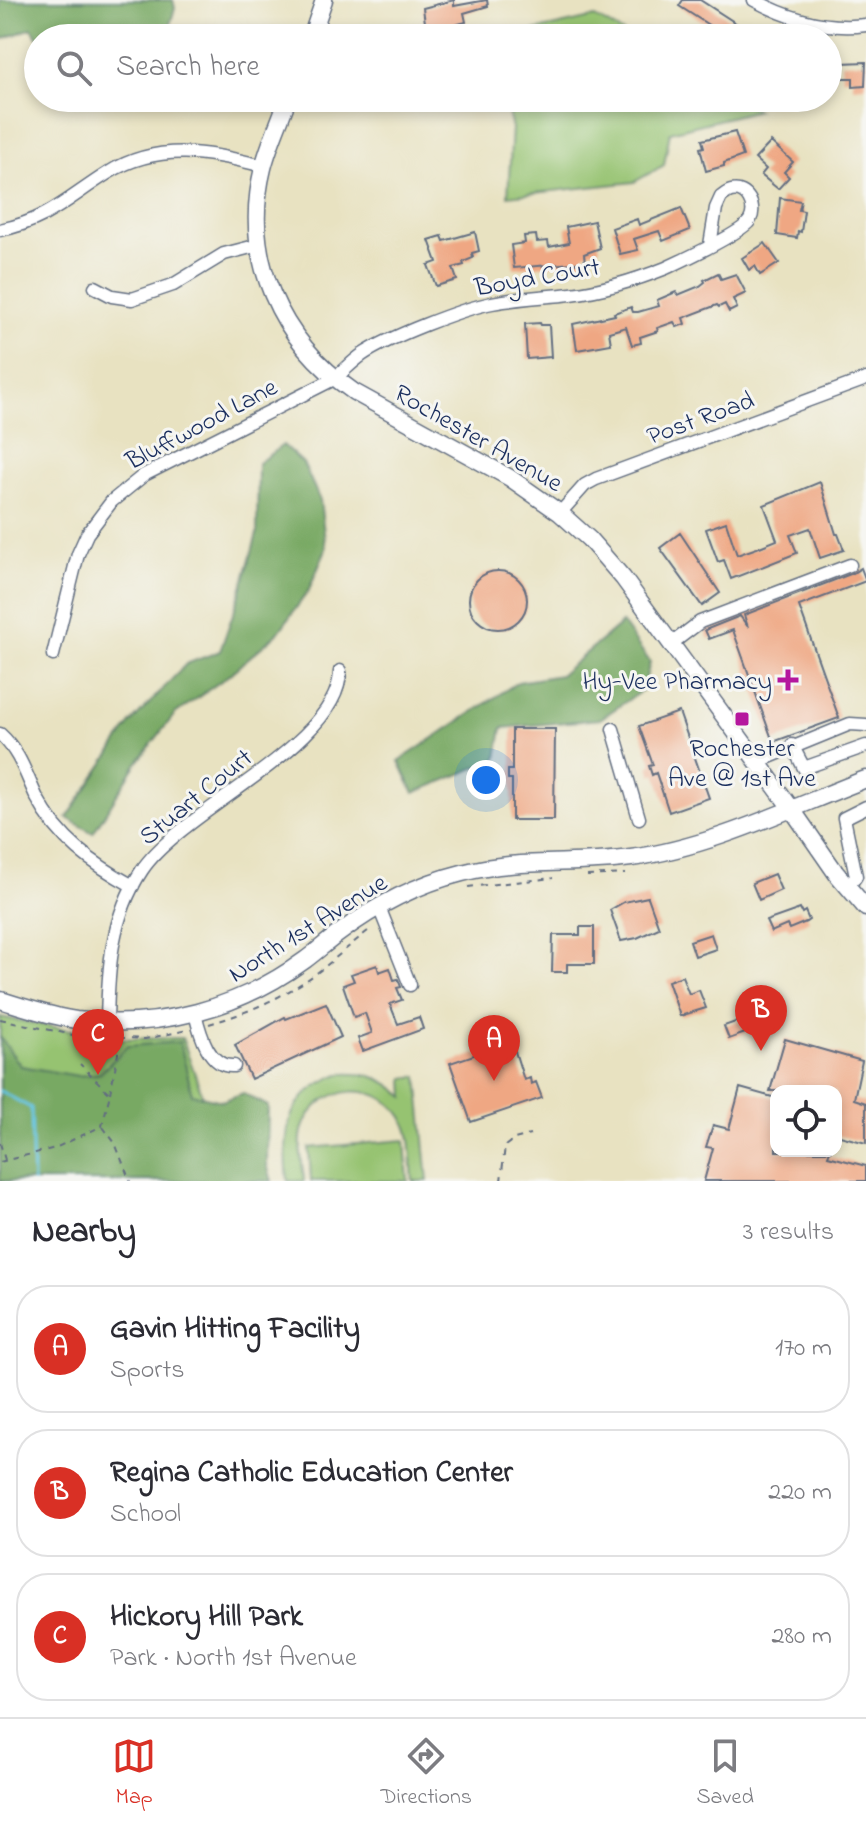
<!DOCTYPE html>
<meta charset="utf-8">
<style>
:root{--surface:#fff;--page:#f7f7f7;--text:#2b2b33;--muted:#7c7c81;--line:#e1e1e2;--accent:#d93025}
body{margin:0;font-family:"Indie Flower",sans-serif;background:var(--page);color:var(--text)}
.controls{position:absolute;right:24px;bottom:24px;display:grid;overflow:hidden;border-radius:16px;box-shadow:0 4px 12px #0003}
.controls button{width:72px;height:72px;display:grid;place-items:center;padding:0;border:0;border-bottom:2px solid var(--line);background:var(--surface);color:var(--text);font:40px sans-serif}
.you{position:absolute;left:486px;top:780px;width:28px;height:28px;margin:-20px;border:6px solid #fff;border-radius:50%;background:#1a73e8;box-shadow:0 0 0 12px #1a73e833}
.badge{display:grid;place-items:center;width:52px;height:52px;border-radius:50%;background:var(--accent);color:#fff;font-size:26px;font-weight:700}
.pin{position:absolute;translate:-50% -66px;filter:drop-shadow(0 2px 4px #0008)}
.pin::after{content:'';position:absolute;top:42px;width:28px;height:24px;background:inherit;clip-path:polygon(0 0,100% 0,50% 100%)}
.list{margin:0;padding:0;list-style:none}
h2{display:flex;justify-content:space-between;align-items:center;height:104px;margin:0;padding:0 32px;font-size:34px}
h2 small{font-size:26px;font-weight:400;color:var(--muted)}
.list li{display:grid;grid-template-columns:52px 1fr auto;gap:24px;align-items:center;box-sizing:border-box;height:128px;margin:0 16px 16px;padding:0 16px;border:2px solid var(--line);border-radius:32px}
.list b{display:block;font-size:30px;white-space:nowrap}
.list p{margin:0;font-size:26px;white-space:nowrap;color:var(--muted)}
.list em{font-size:26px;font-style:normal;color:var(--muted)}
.icon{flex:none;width:44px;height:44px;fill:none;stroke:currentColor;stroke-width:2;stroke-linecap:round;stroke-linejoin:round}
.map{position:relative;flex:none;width:866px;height:1181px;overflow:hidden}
.search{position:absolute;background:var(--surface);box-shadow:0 4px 12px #0003;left:24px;right:24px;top:24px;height:88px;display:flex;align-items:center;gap:20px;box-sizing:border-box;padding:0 28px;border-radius:44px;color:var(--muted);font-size:30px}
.sheet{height:536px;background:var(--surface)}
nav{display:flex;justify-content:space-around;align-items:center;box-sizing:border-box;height:112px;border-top:2px solid var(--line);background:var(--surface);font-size:22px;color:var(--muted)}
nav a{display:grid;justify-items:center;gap:4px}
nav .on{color:var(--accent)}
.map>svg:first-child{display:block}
.green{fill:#96c371;stroke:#587968;stroke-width:2}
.forest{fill:#78a963;stroke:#4a6c60;stroke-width:2}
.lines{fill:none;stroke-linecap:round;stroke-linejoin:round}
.stream{stroke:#64c5e3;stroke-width:3}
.building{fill:#efa783}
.minor-casing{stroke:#636e81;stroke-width:15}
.major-casing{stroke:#636e81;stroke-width:19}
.path{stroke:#636e81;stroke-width:2;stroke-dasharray:6 6;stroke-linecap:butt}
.minor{stroke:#fff;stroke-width:12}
.major{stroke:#fff;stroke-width:16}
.poi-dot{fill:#b5179e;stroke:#f6f6f2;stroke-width:3}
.labels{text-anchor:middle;stroke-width:6;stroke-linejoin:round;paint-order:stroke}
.street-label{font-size:26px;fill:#1b2f5e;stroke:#f6f6f2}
.poi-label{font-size:26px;fill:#1b2f5e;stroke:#f6f6f2;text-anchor:end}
</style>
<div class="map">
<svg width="866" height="1181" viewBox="0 0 866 1181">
<rect width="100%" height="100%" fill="#f6f6f2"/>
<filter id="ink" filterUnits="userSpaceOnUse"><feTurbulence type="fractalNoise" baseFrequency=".0125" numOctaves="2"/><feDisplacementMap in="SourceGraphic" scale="16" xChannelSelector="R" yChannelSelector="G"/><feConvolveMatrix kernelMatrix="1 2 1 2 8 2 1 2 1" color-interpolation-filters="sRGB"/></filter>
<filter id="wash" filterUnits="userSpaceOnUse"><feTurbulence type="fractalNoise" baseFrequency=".006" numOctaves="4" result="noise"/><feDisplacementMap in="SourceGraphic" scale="32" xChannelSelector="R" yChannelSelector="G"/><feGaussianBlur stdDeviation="1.8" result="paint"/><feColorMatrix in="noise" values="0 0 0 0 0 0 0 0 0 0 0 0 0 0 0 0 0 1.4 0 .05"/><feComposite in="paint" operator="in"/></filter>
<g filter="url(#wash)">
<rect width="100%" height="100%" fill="#e8e2c1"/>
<path class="green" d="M595 17 632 38H503Z
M504 98H737L757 110 670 132 664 165 634 182 508 196 512 128Z
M0 1017 118 1039 182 1038 208 1111 0 1181Z
M339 1074C369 1073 382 1076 405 1097L404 1078 418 1076 428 1181H413C411 1164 413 1142 406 1125 387 1078 315 1081 302 1131 298 1147 303 1166 304 1181H288C283 1129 285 1096 339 1074Z
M405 1140 408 1181H311L309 1148Z"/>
<path class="forest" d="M0 0H173L175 8 166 38H38L32 28 0 40Z
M283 445 303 463 320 500 326 549 309 590 278 633 225 678 175 714 137 763 93 833 67 818 131 723 186 664 220 651 240 594 257 534 258 463Z
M622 623 650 662 643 690 600 719 502 728 497 759 414 793 399 761 518 682 560 675Z
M0 1037 21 1066 78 1076 100 1073 127 1046 180 1042 192 1094 222 1101 243 1093 268 1106 267 1165 272 1181H0Z"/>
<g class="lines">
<path class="stream" d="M0 1091 31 1108 33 1181"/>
</g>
<g id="blocks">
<path class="building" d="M454 0V6L487 0 488 6 464 13 466 22 443 28 444 34 435 36 434 29 426 30 423 8Z
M683 0H700L748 31 743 38H729L679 6Z
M866 62 865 86 853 87V78H842L841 63Z
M735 132 743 156 724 163V166L706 171 700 148 704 147 702 140Z
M771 142 793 162 784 172 789 177 778 189 761 175 766 169 755 159Z
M780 198 801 201 799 210 804 211 801 232 798 231 797 238 777 235Z
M681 208 690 230 663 241 659 231 634 239 638 250 620 254 612 228 637 219 639 225Z
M594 221 600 248 584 254 585 262 514 268 511 245 525 243 524 236 536 235 537 242 548 241 549 247 569 243 566 227Z
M475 232 479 251 472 253 473 258 463 262 464 265 453 268 457 280 436 286 428 265 437 262 429 240 442 236 444 241Z
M765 243 779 263 760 275 755 266 749 270 742 258Z
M718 273 721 279 736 274 746 293 733 299 737 308 729 312 725 304 719 307 717 305 683 318 685 324 677 327 674 322 657 328 658 331 640 337 641 343 632 345 626 327 609 332 611 344 577 350 573 324 615 315 614 313 631 307 633 312H638L659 306 657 300 676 292 678 295 700 286 705 282 704 280Z
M540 323 541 325H549L551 357 527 359 525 324Z
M820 482 836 534H838L844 550 820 558 810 528 790 535 797 553 731 579 724 560 718 562 706 529 726 522 737 555 757 548 777 540 764 505Z
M680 533 720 593 702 606 660 548Z
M861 568 866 581 799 606 839 718 773 742 733 630 709 639 705 630 740 616 748 627 744 615 853 573Z
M469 600a29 29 0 1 1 58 0a29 29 0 1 1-58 0Z
M679 712 709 798 669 812 656 773 652 775 649 766 653 765 639 726Z
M512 729H555L554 820H512V779H508V770H512Z
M774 874 781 890 759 900 752 883Z
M648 897 659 928 637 938 621 941 610 910 624 902Z
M800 909 802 913 805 911 809 920 806 922 789 929 787 925 771 932 766 921Z
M580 927H594V964H567V972H552L553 935H580Z
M711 934 716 949 695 956 690 941Z
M377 965 379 972 390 968 394 980 398 979 401 987 397 988 402 1000 390 1004 398 1024 419 1017 423 1029 363 1051 358 1038 372 1033 365 1013 354 1017 343 985 354 981 351 974Z
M682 976 689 994 699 990 706 1008 680 1016 668 981Z
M326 1003 341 1037 251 1079 235 1045 285 1017 286 1019Z
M755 1015 759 1028 729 1039 724 1026Z
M785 1039 862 1061 854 1099 866 1103V1143L836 1135V1091H770Z
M512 1042 524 1080 530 1078 531 1084 536 1082 542 1098 471 1122 450 1063Z
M740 1088 776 1098V1151H830L828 1156 866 1166V1181H704L713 1148 706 1147 713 1125 729 1129Z"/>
</g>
</g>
<g filter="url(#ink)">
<use href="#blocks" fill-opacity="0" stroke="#636e81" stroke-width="2"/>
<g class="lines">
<defs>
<path id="minor" d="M754 0C789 19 826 30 866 25
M0 230C49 220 68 198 108 173 158 142 209 152 263 166
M95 287 112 296 132 299 173 285 224 254 259 245
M560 513 585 485 596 479 866 379
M671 644 700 622 850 565
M53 655 78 554 87 534 112 501 144 475 334 379C344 371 352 362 362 355 389 337 461 309 492 303 518 298 545 297 571 294 603 290 636 280 666 268 681 261 744 232 750 220 757 207 747 187 731 191 727 192 724 195 721 197L716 208 710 245
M613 729 639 818
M0 734C20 752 26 775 37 798 59 840 93 864 133 886
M792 745 804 768 866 746
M757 762 850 724 866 725
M848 887 856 876 844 818 866 807
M379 907 410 985
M195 1013C200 1034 209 1068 234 1066
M107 1022C108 968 111 917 142 870 182 810 340 744 340 671"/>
<path id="major" d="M311 38 324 0
M288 98C280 121 269 144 263 168 241 257 280 341 354 392L510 478 560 513 589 539 623 578 791 808 836 873 866 908
M0 1000C25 1007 50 1016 76 1020 159 1030 238 1009 305 960 316 952 327 942 338 934 375 906 418 884 462 873 518 858 574 866 631 858 712 847 790 808 866 779"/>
</defs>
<use href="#minor" class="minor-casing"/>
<use href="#major" class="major-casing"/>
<path class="path" d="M587 876 625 874
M468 887 553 878
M0 1019 73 1035
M209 1024C248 1013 286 996 318 972 335 959 351 944 368 931
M107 1037 145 1039 188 1030
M110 1093 118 1054V1040
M103 1127 115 1143 130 1181
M0 1143 5 1160
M0 1162 55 1148 102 1126 110 1094 80 1064
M501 1181 505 1146 514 1139 530 1135"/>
<use href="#minor" class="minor"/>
<use href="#major" class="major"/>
</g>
</g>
<g class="poi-dot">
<path d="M784 668h8v8h8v8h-8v8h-8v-8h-8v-8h8z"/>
<rect x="734" y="711" width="16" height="16" rx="4"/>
</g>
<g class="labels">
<g class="street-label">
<text transform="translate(537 276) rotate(-10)" y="9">Boyd Court</text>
<text transform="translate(700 417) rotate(-20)" y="9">Post Road</text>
<text transform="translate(201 423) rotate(-28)" y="9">Bluffwood Lane</text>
<text transform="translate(479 437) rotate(30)" y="9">Rochester Avenue</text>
<text transform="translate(195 796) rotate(-39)" y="9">Stuart Court</text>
<text transform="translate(307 927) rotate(-32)" y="9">North 1st Avenue</text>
</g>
<g class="poi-label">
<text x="772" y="689">Hy-Vee Pharmacy</text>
<text x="742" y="756" text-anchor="middle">Rochester<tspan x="742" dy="30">Ave @ 1st Ave</tspan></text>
</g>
</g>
</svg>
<div class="controls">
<button><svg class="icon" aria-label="locate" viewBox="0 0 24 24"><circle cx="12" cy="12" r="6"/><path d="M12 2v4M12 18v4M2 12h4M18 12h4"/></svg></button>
</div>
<div class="you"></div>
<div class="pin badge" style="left:494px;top:1081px">A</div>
<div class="pin badge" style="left:761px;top:1051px">B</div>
<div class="pin badge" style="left:98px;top:1075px">C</div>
<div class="search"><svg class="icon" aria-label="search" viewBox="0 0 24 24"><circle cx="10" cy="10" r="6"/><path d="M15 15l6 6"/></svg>Search here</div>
</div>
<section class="sheet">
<h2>Nearby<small>3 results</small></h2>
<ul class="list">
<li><span class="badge">A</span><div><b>Gavin Hitting Facility</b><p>Sports</p></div><em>170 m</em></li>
<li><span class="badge">B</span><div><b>Regina Catholic Education Center</b><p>School</p></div><em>220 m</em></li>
<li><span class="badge">C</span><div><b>Hickory Hill Park</b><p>Park · North 1st Avenue</p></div><em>280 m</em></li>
</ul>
</section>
<nav>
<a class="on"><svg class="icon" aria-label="map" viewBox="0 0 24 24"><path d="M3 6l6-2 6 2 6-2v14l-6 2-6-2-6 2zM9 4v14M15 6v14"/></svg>Map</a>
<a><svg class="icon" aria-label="directions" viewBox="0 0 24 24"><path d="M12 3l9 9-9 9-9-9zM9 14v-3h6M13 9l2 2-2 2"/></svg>Directions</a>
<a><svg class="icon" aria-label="saved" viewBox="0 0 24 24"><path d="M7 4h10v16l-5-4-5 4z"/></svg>Saved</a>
</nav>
